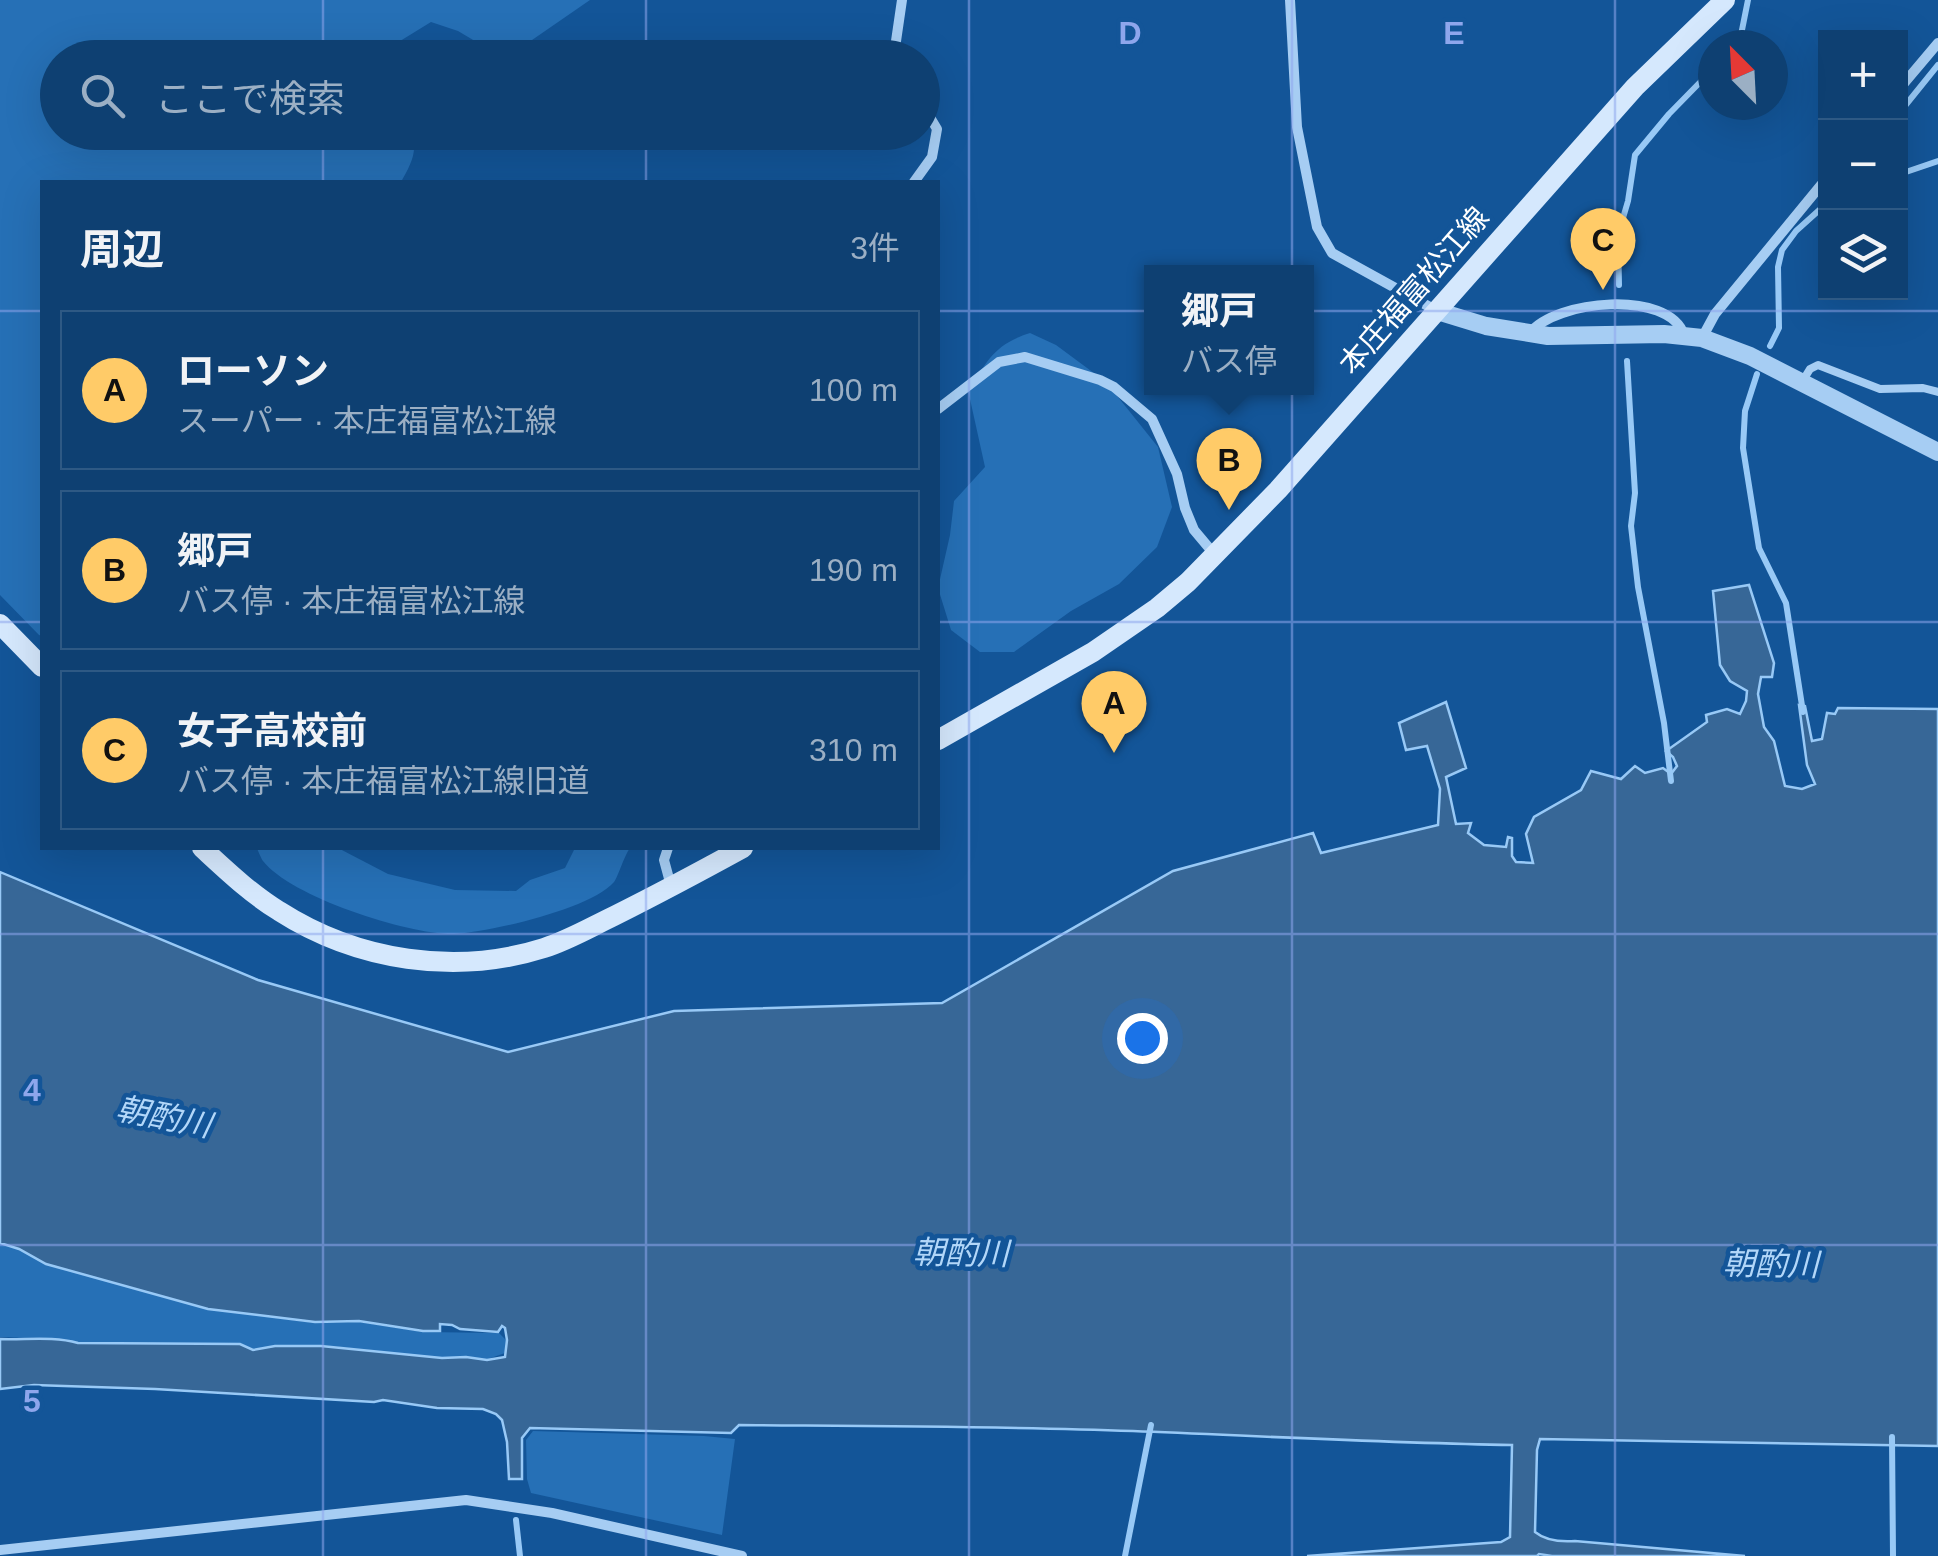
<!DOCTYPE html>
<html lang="ja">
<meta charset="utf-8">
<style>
:root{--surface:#0e4072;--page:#1c4b7a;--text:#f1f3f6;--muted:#9bafc4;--line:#2e5984;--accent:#ffcb68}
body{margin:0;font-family:Helvetica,"Noto Sans JP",sans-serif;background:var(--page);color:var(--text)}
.controls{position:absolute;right:30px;top:30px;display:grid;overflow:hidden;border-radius:0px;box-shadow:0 10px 40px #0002}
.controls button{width:90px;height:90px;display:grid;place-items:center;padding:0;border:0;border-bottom:2px solid var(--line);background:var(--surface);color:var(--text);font:50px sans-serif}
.compass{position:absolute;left:1698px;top:30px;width:90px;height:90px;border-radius:50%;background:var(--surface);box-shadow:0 10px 40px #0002;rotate:336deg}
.you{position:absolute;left:1142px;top:1038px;width:35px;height:35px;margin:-25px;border:8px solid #fff;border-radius:50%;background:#1a73e8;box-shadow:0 0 0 15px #1a73e833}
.badge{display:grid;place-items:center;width:65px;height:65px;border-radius:50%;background:var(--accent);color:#111;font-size:32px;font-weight:700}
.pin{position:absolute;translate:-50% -82px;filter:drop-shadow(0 2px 5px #0008)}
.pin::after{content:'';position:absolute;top:52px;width:35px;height:30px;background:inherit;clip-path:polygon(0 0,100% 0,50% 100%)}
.popup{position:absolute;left:1144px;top:265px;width:170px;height:130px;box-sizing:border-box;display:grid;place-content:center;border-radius:0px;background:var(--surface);filter:drop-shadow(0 2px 8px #0005);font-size:32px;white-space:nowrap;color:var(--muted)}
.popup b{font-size:38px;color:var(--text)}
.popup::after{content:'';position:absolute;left:50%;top:100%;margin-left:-20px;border:20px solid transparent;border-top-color:var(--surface)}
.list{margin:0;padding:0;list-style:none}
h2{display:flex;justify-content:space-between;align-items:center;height:130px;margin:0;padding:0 40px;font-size:42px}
h2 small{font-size:32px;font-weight:400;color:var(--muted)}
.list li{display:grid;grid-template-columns:65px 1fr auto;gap:30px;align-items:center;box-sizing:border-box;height:160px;margin:0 20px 20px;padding:0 20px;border:2px solid var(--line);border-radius:0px}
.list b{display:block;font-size:38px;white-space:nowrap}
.list p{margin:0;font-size:32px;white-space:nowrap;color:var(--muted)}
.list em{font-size:32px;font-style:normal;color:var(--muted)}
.icon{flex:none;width:55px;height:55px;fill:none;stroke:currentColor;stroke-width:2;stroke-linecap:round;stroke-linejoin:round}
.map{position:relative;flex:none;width:1938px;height:1556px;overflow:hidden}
.search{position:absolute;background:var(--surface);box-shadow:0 10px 40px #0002;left:40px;top:40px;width:900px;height:110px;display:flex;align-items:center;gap:25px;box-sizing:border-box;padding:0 35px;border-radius:55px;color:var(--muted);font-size:38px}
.panel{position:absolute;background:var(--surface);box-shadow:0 10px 40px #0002;left:40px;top:180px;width:900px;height:670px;border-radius:0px}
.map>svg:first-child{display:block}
.green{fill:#2670b6}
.water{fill:#376797;stroke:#98c9f6;stroke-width:2.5}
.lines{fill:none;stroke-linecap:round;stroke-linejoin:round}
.stream{stroke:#98c9f6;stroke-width:6}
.service{stroke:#a6cdf3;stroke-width:8}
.minor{stroke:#a6cdf3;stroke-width:10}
.tertiary{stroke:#a6cdf3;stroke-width:18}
.secondary{stroke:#d5e8fd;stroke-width:20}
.grid{fill:none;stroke:#8ea6ec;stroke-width:2.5;stroke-opacity:0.55}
.labels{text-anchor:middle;stroke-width:9;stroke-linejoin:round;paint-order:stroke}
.street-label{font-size:30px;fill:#fff;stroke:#135598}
.water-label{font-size:32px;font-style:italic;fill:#b2d7f9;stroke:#135598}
.grid-label{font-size:32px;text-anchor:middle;font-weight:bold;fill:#8ea6ec;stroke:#135598;stroke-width:9;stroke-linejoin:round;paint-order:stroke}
</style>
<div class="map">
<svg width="1938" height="1556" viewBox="0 0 1938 1556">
<rect width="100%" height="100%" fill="#135598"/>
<path class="green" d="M0 0H590L519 49 490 50 458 31 431 22 379 54V57L58 58V132L411 133C419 151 410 166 401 182H42V636L39 635 0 595Z
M1030 333 1056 345 1106 382 1158 447 1172 507 1157 547 1119 584 1071 611 1014 652H980L951 630 938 588 950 535 954 501 985 467 968 390C989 360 993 345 1030 333Z
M257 848H338L388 874 455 890 516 891 530 880 565 868 575 848H630C624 856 618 877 614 882 591 909 490 932 454 934 409 935 291 897 263 861 262 860 257 849 257 848Z
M0 1243 19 1249 46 1264 208 1309 315 1323 359 1322 423 1332 499 1333 506 1340 505 1353 488 1359 442 1358 321 1345 275 1346 253 1349 240 1343H78C53 1335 26 1339 0 1337Z
M533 1431 704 1436 735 1439 722 1535 531 1493 527 1479 526 1440Z"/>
<path class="water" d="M1749 585 1774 663 1772 677H1761L1758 694 1764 727 1774 741 1785 786 1802 789 1815 784 1807 765 1799 705 1805 706 1812 741 1822 739 1827 713 1835 714 1838 708 1938 709V1446L1540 1439 1537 1450 1535 1532C1546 1541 1561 1542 1575 1541L1745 1556H1552L1539 1554 1537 1556H1307L1501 1542 1510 1537 1512 1445C1385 1443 1259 1436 1133 1431 1002 1426 870 1426 739 1425L731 1433 530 1428 522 1438V1479H509L507 1442 502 1420 496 1414 483 1409 437 1408 383 1400 374 1402 155 1389 34 1385 0 1389V1339C26 1340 53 1336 78 1343L240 1344 253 1350 275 1346H321L442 1358 466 1357 487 1360 505 1357 507 1340 505 1328 502 1326 498 1332 460 1329 452 1325 440 1324V1331H423L359 1321 315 1322 208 1309 46 1264 19 1249 0 1243V872L258 980 508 1052 674 1011 942 1003 1173 871 1313 833 1321 853 1438 825 1440 789 1427 746 1406 750 1399 723 1446 702 1466 768 1446 777 1456 824 1471 823 1468 833 1484 845 1506 847 1508 837 1512 838V856L1516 862 1533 863 1526 834 1534 817 1581 790 1591 771 1621 779 1635 766 1645 773 1663 768 1671 774 1677 766 1673 757 1666 751 1707 722 1706 715 1727 709 1740 714 1746 701 1747 691 1730 681 1720 665 1713 591Z"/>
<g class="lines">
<path class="stream" d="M1739 45 1748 0
M1900 112 1938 65
M1900 174 1938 161
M1619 285 1618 235 1628 201 1635 155 1669 114 1713 69
M1770 346 1779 328 1778 267 1782 250 1796 231 1826 204
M1627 361 1635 493 1631 526 1638 587 1664 723 1671 781
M1757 374 1745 411 1743 448 1759 548 1786 603 1803 712
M1892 1437 1893 1556
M516 1520 520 1556
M1125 1556 1151 1425"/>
<path class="service" d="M1802 382 1810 369 1818 365 1880 389 1923 388 1938 392"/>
<path class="minor" d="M1290 0 1297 127 1317 227 1332 253 1437 311
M897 58 895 48 902 0
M1900 88 1938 43
M914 182 932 157 937 129 922 104
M1530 333C1555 300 1669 289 1684 335
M1702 338 1715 314 1826 179
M938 409 999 362 1025 357 1100 380 1114 387 1152 419 1177 474 1185 508 1194 530 1215 555
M668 848 664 860 671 886
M0 1550 466 1500 552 1513 742 1556"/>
<path class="tertiary" d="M1437 311 1486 326 1548 336 1664 334 1702 338 1750 356 1938 452"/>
<path class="secondary" d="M0 624 42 667
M938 740 1093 652 1157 608 1188 582 1278 490 1635 87 1725 0
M202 848C226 870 251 894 279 911 357 961 456 976 544 948 569 940 591 927 614 916 658 894 701 871 743 848"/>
</g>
<path class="grid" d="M323 0V58M646 0V58M969 0V1556M1292 0V1556M1615 0V1556M323 132V182M646 132V182M0 311H42M938 311H1938M0 622H42M938 622H1938M323 848V1556M646 848V1556M0 934H1938M0 1245H1938"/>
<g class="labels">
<g class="street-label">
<text transform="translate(1414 291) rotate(-49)" y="10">本庄福富松江線</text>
</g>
<g class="water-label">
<text transform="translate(164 1117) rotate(11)" y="11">朝酌川</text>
<text transform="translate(961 1253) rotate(1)" y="11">朝酌川</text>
<text transform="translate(1771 1264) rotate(1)" y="11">朝酌川</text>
</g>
</g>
<g class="grid-label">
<text x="1130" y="44">D</text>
<text x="1454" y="44">E</text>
<text x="32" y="1101">4</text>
<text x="32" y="1412">5</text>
</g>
</svg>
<div class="controls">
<button>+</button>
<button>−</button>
<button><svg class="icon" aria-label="layers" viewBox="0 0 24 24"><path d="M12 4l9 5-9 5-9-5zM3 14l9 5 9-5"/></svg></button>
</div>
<svg class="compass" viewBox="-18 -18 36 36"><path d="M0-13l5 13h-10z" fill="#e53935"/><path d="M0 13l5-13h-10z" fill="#9bafc4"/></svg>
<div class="you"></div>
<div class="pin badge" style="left:1114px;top:753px">A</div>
<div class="pin badge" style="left:1229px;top:510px">B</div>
<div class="popup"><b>郷戸</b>バス停</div>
<div class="pin badge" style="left:1603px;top:290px">C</div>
<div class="search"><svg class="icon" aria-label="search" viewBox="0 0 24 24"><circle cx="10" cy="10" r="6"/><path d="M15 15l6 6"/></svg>ここで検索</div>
<section class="panel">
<h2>周辺<small>3件</small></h2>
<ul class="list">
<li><span class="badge">A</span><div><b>ローソン</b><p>スーパー · 本庄福富松江線</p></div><em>100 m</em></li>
<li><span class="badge">B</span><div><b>郷戸</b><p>バス停 · 本庄福富松江線</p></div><em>190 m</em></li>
<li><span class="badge">C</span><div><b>女子高校前</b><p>バス停 · 本庄福富松江線旧道</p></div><em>310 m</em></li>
</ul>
</section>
</div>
